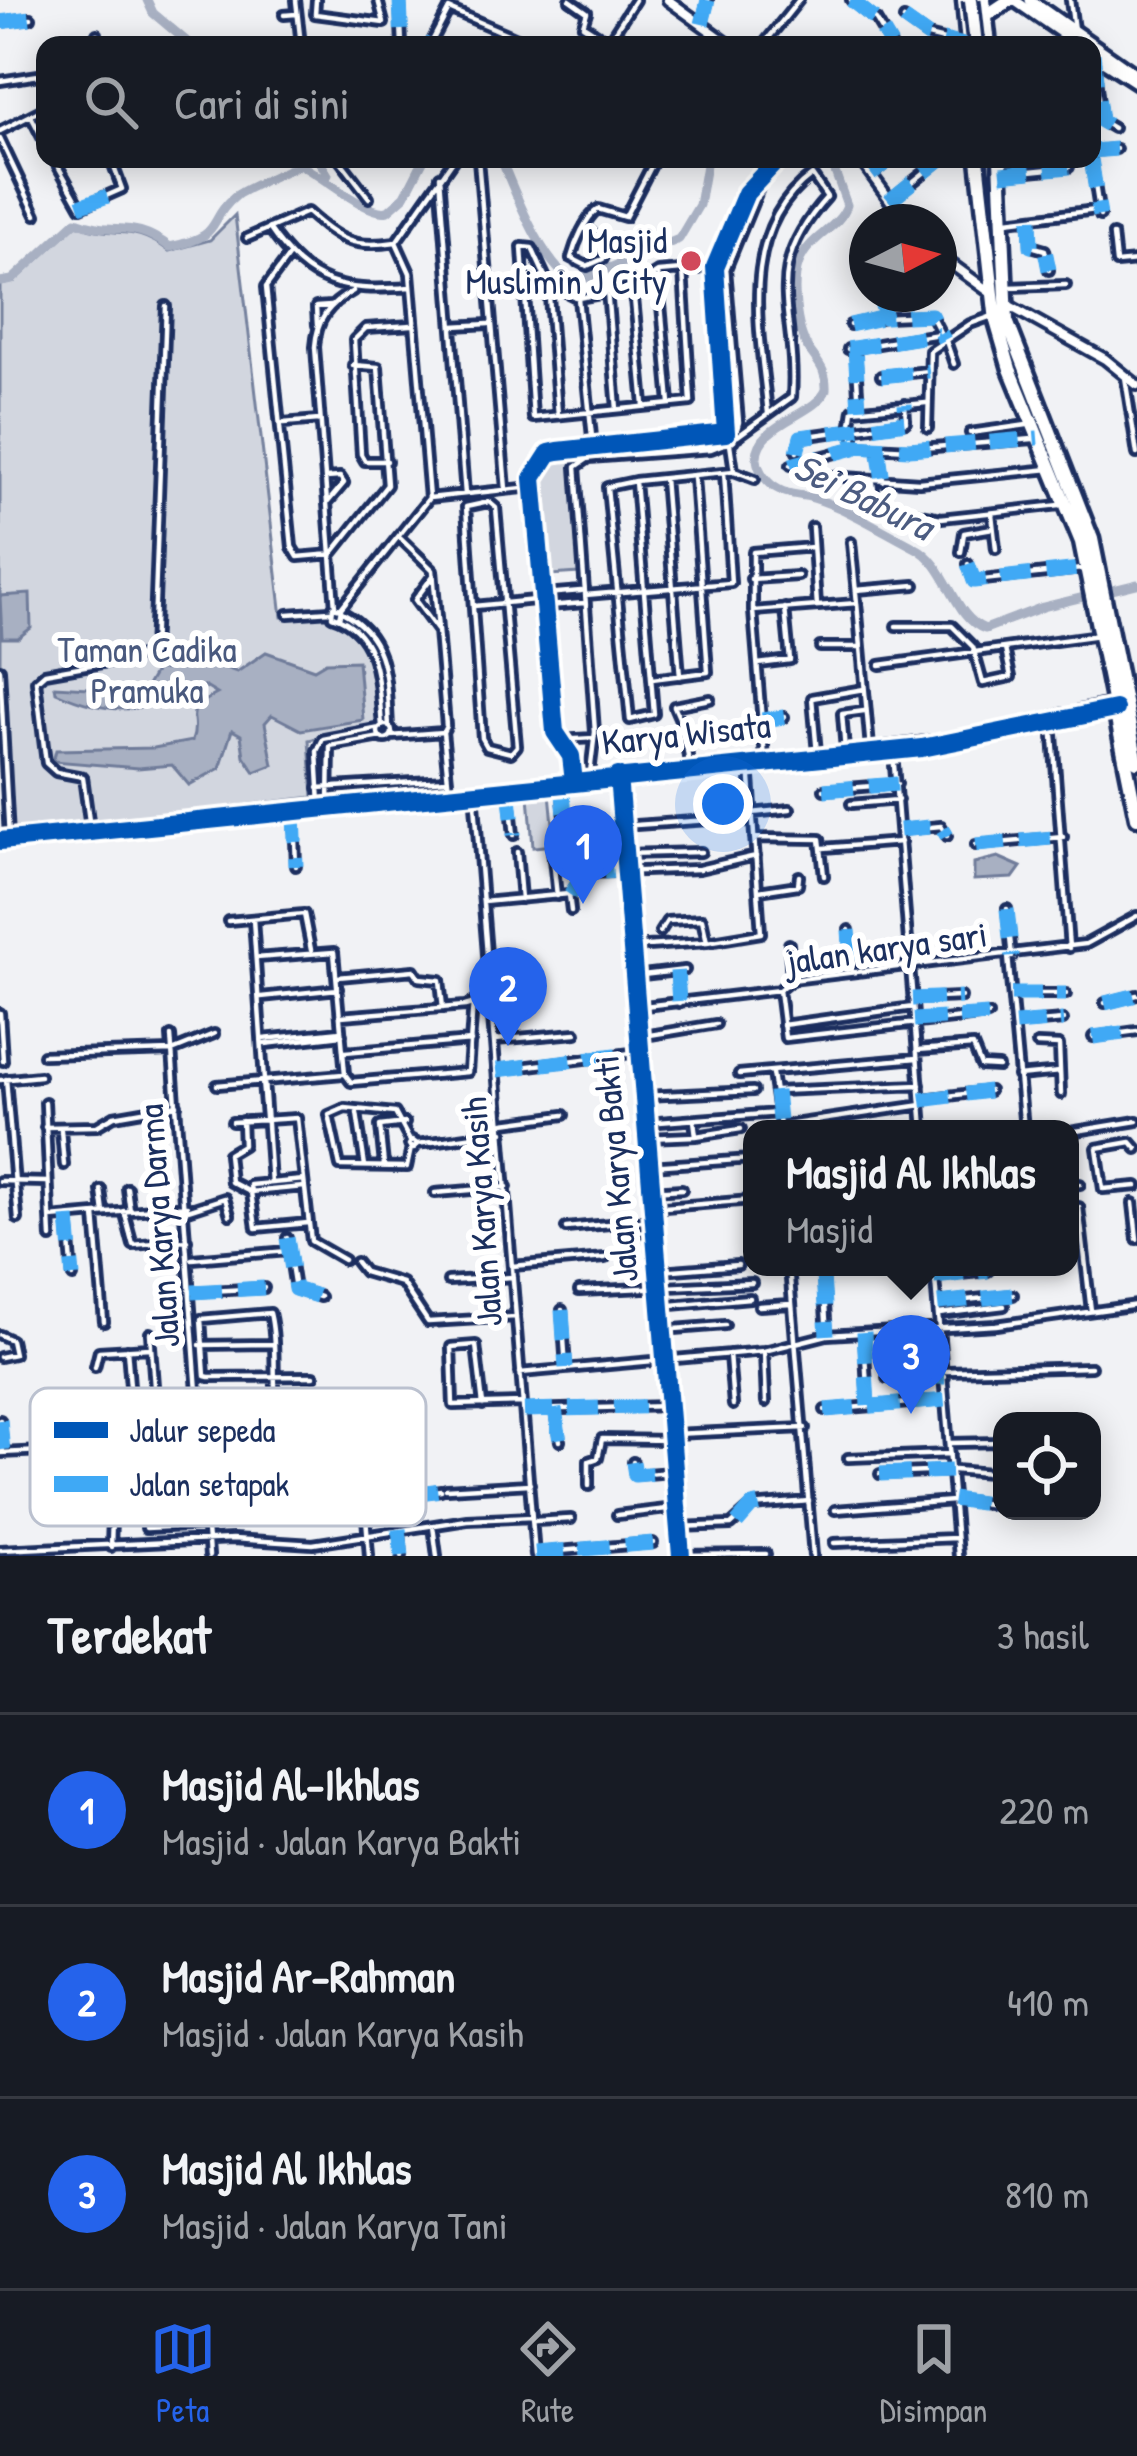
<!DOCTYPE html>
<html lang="id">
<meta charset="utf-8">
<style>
:root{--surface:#171b24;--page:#242831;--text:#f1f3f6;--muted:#9ea1a6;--line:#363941;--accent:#2563eb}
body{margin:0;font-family:"Patrick Hand",sans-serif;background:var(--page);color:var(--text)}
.controls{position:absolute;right:36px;bottom:36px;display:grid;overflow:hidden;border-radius:24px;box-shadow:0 6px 30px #0003}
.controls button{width:108px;height:108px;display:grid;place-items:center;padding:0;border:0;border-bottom:3px solid var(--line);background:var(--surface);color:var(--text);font:60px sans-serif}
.compass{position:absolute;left:849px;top:204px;width:108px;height:108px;border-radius:50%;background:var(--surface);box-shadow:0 6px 30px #0003;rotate:84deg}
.you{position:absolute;left:723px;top:804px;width:42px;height:42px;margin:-30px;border:9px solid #fff;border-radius:50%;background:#1a73e8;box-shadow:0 0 0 18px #1a73e833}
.badge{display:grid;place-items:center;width:78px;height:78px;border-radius:50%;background:var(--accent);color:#fff;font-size:39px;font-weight:700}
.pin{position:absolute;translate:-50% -99px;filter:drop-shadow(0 3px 6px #0008)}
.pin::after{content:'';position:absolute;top:63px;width:42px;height:36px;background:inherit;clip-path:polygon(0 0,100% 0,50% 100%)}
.popup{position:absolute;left:743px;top:1120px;width:336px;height:156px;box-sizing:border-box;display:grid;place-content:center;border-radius:24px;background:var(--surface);filter:drop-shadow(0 3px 9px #0005);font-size:39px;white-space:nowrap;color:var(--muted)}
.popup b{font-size:45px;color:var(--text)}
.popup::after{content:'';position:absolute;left:50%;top:100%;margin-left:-24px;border:24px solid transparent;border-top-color:var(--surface)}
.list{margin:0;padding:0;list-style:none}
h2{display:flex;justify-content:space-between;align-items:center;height:156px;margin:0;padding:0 48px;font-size:51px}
h2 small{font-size:39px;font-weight:400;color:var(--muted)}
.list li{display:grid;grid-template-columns:78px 1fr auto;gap:36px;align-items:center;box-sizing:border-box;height:192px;padding:0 48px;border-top:3px solid var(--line)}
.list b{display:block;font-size:45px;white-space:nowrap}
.list p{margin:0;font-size:39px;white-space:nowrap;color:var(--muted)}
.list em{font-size:39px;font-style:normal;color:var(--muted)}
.icon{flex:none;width:66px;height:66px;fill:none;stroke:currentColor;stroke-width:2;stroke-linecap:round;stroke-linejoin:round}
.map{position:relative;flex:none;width:1137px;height:1556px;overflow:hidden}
.search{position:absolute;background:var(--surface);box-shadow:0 6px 30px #0003;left:36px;right:36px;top:36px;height:132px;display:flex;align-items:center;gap:30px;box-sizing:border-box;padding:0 42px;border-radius:24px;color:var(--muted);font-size:45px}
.sheet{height:732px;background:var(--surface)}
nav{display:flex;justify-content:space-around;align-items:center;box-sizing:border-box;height:168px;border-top:3px solid var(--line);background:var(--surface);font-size:33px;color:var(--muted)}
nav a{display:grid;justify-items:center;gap:6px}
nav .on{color:var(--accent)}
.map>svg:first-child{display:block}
.green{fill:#d2d6df;stroke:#76829e;stroke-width:3}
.water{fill:#a8b0c2;stroke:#707c9a;stroke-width:3}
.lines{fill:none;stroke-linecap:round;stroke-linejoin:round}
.river{stroke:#a8b0c2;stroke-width:9}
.street-casing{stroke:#1b2f5e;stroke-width:14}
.secondary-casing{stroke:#1b2f5e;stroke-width:16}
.primary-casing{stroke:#1b2f5e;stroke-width:18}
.highway-casing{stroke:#1b2f5e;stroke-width:21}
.street{stroke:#fff;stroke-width:4.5}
.secondary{stroke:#fff;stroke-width:8}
.primary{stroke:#fff;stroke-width:9}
.highway{stroke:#fff;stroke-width:12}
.highway-bridge-casing{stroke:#1b2f5e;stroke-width:21;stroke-linecap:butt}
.highway-bridge{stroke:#fff;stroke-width:12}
.quiet{stroke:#3fa9f5;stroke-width:15;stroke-dasharray:30 15;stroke-linecap:butt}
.cycleway-casing{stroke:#fff;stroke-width:26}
.cycleway{stroke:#0057b8;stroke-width:18}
.poi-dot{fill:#d1495b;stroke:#fff;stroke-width:4.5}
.labels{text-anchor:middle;stroke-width:12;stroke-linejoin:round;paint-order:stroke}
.poi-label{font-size:36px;fill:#1b2f5e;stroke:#fff;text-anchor:end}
.park-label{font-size:36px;fill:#49597e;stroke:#fff}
.street-label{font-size:36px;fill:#1b2f5e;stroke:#fff}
.water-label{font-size:39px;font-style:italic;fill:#4c5c81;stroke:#fff}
.key{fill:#fff;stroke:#bbc1cf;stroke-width:3}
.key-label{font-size:33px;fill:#1b2f5e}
</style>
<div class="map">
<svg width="1137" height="1556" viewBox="0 0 1137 1556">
<rect width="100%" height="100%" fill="#f1f2f5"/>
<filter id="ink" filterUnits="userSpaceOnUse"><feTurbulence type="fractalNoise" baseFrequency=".00833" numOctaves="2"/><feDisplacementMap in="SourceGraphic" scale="24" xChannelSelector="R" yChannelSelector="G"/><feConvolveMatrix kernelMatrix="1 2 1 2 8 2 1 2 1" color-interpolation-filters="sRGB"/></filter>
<g filter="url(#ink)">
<path class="green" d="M235 215 282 617 328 613 367 647 379 724 309 740 313 797 12 832 0 696V285L14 282 77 224C118 241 128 221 169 251L210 240Z
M571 456 579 573 550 575 543 476 553 461Z
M550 793 555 845 533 847 529 795Z
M203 1401H269L276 1413 344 1410 359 1420 362 1456 278 1482 240 1457 207 1453Z"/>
<path class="water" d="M30 594 31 628 18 638H2L0 596Z
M266 652 314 669 326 662 358 661 363 720 301 730 272 715 265 723 273 765 255 772 244 756 241 735 232 730 220 768 189 785 172 765 138 768 53 761 56 750 154 748 192 741C202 714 178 714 217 694L204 686C182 689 169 696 150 704 121 716 83 704 56 692L55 686 144 691 156 670 192 668 206 661 237 672Z
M998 857 1021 867 1013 878 974 880V863Z"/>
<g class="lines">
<path class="river" d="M147 0 153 13 191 45
M318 159 328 175
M501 159C514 190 544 270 576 282L679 239 699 205 707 159
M821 159 834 169 847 205C839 229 809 236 799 263 791 284 796 329 808 348 818 363 827 370 826 390 816 415 755 424 757 459 758 471 768 484 778 489 789 496 801 494 813 498 847 508 883 531 914 547 949 564 952 617 985 629L1043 607 1137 584
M0 282 12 280 76 221C117 237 129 217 170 247 227 235 204 222 237 195 243 190 291 168 300 165 323 176 367 216 388 211L405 196 424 159"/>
<defs>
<path id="street" d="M296 0 301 45
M316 0 315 14 384 23 378 0
M400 0 402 45
M570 0 587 12 583 25 608 41
M851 0 876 20 891 45
M1070 0 1074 30
M284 15 296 14
M904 19 928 36 964 45
M0 22 31 18
M702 23 708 0
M97 34 98 45
M430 45 449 9 533 45
M606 45 635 0
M763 45 799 0
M1094 60 1101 121 1113 128
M0 81 45 74
M31 116 45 143
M0 131 45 108
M0 139 36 215
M1092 151 1116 149
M54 159 81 207 122 189 111 159
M339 159 369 198
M478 159 506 489
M1091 159 1100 216
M1000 163 1044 159
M872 174 891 159
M1001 174 1069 167
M440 176 465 494
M889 201 941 159
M1007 221 1096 210
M1030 221 1031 246 1045 250 1049 270
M269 228C309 287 343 292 410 287
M585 228 608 245 603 259 587 266 571 258C575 243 586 217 598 209L625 217 655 159
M1113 235 1116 263 1137 261
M247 238 307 212C338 240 353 249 396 242L454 159
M288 257 266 287 292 547 298 557 332 554 387 485 378 367 353 365
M658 272 670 403
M548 283 558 415
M1009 287 1066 285
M633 288 644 405
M607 290 617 409
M879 294 885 317 931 315 944 340
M578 298 548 283 532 248 522 247 533 418 691 402 683 270
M317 325 316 307 331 306
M850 325 885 317
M453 326 489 324
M946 341 954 364
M855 348 859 408
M848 349 939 334
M881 376 929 371
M1125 377 1137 454
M283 423 319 420
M928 428 930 351 970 324 995 315
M850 430 853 410 926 403
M970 433 1027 425
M738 436 792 397C798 310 758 273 827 197L812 175C736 231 760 333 768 413
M730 444 734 471
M855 446 909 449 1033 439
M878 447 883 481
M797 452 801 437 906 422 905 404
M594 457 578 298 633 288 658 272 718 267
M387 461H365L361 454 354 340 366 328 412 325
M791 465 854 448V429
M829 476 919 482 1050 469
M326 478 340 477 344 483 328 502
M635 481 654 714 630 720 607 487Z
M635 481 664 478
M873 483 876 506 941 518 1060 505
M429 498 523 488
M489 502 496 508 517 746 511 753 487 747 482 738 466 507Z
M992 514 996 549
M812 527 817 606
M961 552 964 533 993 528
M968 564 974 581 1082 569
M432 577 415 600 437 630
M751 579 798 576
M856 590 915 585
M545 594 581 591
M585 595 731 583 724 472
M857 603 870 748
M474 606 545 599
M548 606 584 603
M335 607 315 347C317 319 328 305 353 291
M341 608 429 498 410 273 396 242
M753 611V552L813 547
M342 612C389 637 386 679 389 727
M288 614 330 611
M339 618 341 609 333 607 332 616C380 631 378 684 382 726
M896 626H952L973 647 983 683 1011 677 1005 649
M820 647H861
M758 664 790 660 785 608
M880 665 1099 635
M0 669 9 837
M680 676 664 478 734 471 755 479
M652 679 708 672 694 477
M762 720 784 717
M1052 722 1069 948
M378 732a7 7 0 1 1 14 0a7 7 0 1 1-14 0Z
M443 732 449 790
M391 736 443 732 446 726 433 570 401 539
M558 740 594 738
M845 750 842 714 864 711
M893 752 923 1129
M817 753 812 698 864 689
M765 759 753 611 857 603 851 542
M689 764 684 729 674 706 710 699
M618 779 681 1556
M589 781 595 732 576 467 589 458 711 449 734 440 739 422 726 269 762 181
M574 782 571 756 555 732 533 478 549 453 558 451 726 433 715 267 746 193 778 159
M318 788 447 780
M509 788 514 835
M562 788 567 836
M824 790 897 784
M474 791 535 1556
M329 804 330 746 381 737
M851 804 898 800
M320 805 317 751 323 739 380 728
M721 808 751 806
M294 812 296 866
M752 813 790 809
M621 826 753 817
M90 828 83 777 56 772 46 763 36 681 45 673 153 654 166 306
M900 830 941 826 947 836
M754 838 820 839 824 876
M588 844 622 841
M976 845 1063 837
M823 848 901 842
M552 849 557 896
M517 852 521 899
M623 854 701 852
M759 891 798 885 799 876
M570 895 587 873 699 869 756 856
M483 902 569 894 571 911
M1007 909 1012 957
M253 919 271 1183
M228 921 304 914 311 950
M849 930 852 972
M660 932 667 921 702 919 707 942 761 933 749 764
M789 944 791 980
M632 947 707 942
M1008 956 1024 1129
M256 958 334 952 345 1074 351 1082 468 1072 473 1002
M677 973 679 1003
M634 976 685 970
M338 977 414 970 419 978 440 980 443 1008
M779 990 785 1038 988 1015
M1012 994H1066
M261 997 338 989
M912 999 961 997
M1105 1003 1137 995
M636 1007 779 990 791 980 1086 944 1137 916
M0 1013 3 1061
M341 1016 465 1006 489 999
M1015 1024 1063 1020
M783 1025 913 1007
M171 1036 209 1556
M638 1037 716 1024
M1093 1037 1137 1031
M263 1039 341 1031
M495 1040 576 1033
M265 1044 342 1035
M1037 1044 1059 1045 1061 1094
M917 1050 973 1046 981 1066 998 1067
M345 1052 471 1041
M43 1055 172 1051 214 1034
M497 1070 639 1052
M772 1073 780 1126 922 1105
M739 1074 917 1058
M1018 1076 1060 1072
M6 1079 18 1219
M0 1080 40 1076
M262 1081 265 1117
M217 1085 343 1074
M776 1091 920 1085
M644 1096 753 1091
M923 1099 989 1091
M45 1102 51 1238
M357 1113 365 1166
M242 1121 243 1145 228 1154 231 1182 250 1192 304 1187
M232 1122 297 1118 311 1241 344 1260
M504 1123 564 1115
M646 1123 778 1113
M45 1127 97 1126 114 1116 177 1105
M61 1130 64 1165
M1070 1132 1137 1121
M696 1136 741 1129
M647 1138 696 1136 694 1120
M412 1140 417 1144 414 1149 409 1145Z
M410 1141 395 1113 345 1108 329 1115 340 1166 407 1167 411 1148
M417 1144 503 1132
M1137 1149 1131 1142 1097 1148 1103 1189 1137 1186
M384 1165 380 1126 405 1123
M650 1166 752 1159
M0 1181 47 1182
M250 1185 256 1228 308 1223
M250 1185 304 1180
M1070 1185 1080 1184
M127 1188 130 1211
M101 1190 104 1213
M652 1191 682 1189
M435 1193 507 1187
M1133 1203 1137 1239
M1079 1207 1091 1311
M652 1208 752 1200
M188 1210 225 1198 230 1215
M124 1211 133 1245 187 1240
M95 1215 104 1322
M68 1217 73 1277
M51 1218 187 1206
M566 1228 653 1220
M628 1232 653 1231
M287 1238 295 1289 320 1297
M192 1259 288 1251
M356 1262 364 1272 402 1283 428 1322 515 1317
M512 1266 605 1258
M789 1267 813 1556
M934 1267 958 1556
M660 1271 738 1265
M823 1276 827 1335
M934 1277 988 1271
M448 1281 513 1277
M579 1291 752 1283
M192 1292 264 1288
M938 1303 1013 1295
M660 1306 750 1298
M759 1306 791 1304
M562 1310 566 1368
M939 1314 1004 1306
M662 1330 725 1325
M150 1333 155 1399 198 1398
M864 1334 868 1406
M0 1335 11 1340 14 1354 0 1357
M200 1345 273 1344
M127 1349 130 1386
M764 1351 766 1402
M729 1354 733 1405
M95 1367 99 1351 150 1348
M946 1371 1091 1367
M520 1373 764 1351 827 1335 996 1325 1137 1305
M314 1376 209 1377 205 1376 201 1319 270 1313C277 1342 273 1374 276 1403L318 1406
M887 1378 945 1377
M483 1405 476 1345 451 1347 453 1405 523 1403
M526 1410 669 1406
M825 1410 945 1400
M555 1411 560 1441
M0 1420 3 1453
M134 1421 199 1414
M104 1429 113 1490 111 1547
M673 1434 805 1428
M65 1436 67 1487 110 1483
M949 1443 1002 1442
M0 1453 65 1450
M848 1458 950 1454
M633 1462 635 1475 671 1472
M154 1466 202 1461
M954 1470 1002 1474
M880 1474 951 1471
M589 1486V1461L598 1458 602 1439 671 1440
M446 1489 530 1484
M953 1499 1002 1506
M143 1500 269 1488
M363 1501 441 1490
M835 1510 953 1501
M309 1513 364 1506
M617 1515 675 1508
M535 1521 571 1519
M433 1526 437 1556
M677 1527 731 1525 752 1506 809 1501
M146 1528 208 1525
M400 1532 402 1556
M834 1543 956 1538
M0 1550 233 1539 313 1544 467 1520 532 1517
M535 1553 653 1543
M681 1555 766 1554
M369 1556 363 1477 374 1455 370 1425"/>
<path id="secondary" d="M668 0 730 45
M860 159 906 222
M939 255 991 293
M1006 304 1105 359 1137 385
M1079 711 1114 703
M885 747 976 736 1064 714
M0 841 922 748 1115 709"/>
<path id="primary" d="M1014 0 1079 45
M1030 0 1137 75
M1092 54 1137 83"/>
<path id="highway" d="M964 0 968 45
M984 0 989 45
M986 16 1010 0
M978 159 996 321 1010 369 1081 542 1137 818
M1000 159 1007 321 1092 539 1137 762"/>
</defs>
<use href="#street" class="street-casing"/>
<use href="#secondary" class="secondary-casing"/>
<use href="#primary" class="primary-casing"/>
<use href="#highway" class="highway-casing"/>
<use href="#street" class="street"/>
<use href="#secondary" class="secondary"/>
<use href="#primary" class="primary"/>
<use href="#highway" class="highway"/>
<defs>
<path id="highway-bridge" d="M971 0 976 45"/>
</defs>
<use href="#highway-bridge" class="highway-bridge-casing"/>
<use href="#highway-bridge" class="highway-bridge"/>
<path class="quiet" d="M400 0 402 45
M851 0 876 20 891 45
M904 19 928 36 964 45
M0 22 31 18
M702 24 708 0
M1074 42V45
M430 45 433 41
M1093 54 1101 121 1113 128
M1092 151 1116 149
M1091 159 1100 216
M871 174 891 159
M1001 174 1069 167
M889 201 941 159
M79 206 114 194
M1030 219 1031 246 1045 250 1049 270
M893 222 900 214
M879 294 885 317 931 315 944 340
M850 325 885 317
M855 348 859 408
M848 349 939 334
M881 376 929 371
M855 446 909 449 1038 438
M878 447 883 481
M797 452 801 437 906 422 905 404
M791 465 854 448V436
M968 564 974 581 1087 568
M762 720 784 717
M562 783 567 836
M509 788 514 835
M824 790 897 784
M294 812 296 866
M900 830 941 826 947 836
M588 844 622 841
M976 845 1063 837
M570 895 584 874 625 870
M1007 909 1012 957
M849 930 852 972
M677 971 679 1003
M1011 994H1066
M912 999 961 997
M1105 1003 1137 995
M914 1020 988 1015
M1015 1024 1063 1020
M1093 1037 1137 1031
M497 1070 639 1052
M776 1091 780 1129
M921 1100 989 1091
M68 1217 73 1277
M287 1238 295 1289 320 1297
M823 1276 827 1335
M934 1277 988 1271
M192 1292 264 1288
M938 1303 1013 1295
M562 1310 566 1368
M864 1332 868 1406
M887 1378 945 1377
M555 1409 560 1441
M524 1410 669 1406
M825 1410 946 1400
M0 1420 3 1453
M104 1429 110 1483
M633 1462 635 1475 671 1472
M880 1474 951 1471
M953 1499 1002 1506
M143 1500 269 1488
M363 1501 441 1490
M737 1523 752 1506 762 1504
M399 1529 402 1556
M535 1553 653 1543"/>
<defs>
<path id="cycleway" d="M618 776 681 1556
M574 782 571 756 555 732 533 478 549 453 558 451 726 433 715 267 746 193 778 159
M0 841 922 748 1115 709"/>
</defs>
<use href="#cycleway" class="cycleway-casing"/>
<use href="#cycleway" class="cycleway"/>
</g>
</g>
<circle class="poi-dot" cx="691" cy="261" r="12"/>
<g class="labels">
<g class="poi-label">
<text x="667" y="253">Masjid<tspan x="667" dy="41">Muslimin J City</tspan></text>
</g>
<g class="park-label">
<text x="147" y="662">Taman Cadika<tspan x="147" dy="41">Pramuka</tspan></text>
</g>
<g class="street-label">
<text transform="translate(686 733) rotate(-6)" y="13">Karya Wisata</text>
<text transform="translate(887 947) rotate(-8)" y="13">jalan karya sari</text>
<text transform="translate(615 1169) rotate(-95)" y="13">Jalan Karya Bakti</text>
<text transform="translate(481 1212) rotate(-94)" y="13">Jalan Karya Kasih</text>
<text transform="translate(158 1226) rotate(-94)" y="13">Jalan Karya Darma</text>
</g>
<g class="water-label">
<text transform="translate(864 496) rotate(26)" y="14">Sei Babura</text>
</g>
</g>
<rect x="30" y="1388" width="396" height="138" rx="18" class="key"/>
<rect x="54" y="1422" width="54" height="16" fill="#0057b8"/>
<rect x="54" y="1476" width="54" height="16" fill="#3fa9f5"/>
<g class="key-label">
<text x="129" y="1442">Jalur sepeda</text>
<text x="129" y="1496">Jalan setapak</text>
</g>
</svg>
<div class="controls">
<button><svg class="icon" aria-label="locate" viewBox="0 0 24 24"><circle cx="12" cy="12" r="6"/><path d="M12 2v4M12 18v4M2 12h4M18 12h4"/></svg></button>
</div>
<svg class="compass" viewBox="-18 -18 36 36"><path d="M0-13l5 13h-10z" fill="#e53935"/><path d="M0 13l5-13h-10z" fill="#9ea1a6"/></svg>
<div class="you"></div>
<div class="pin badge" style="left:583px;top:904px">1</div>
<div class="pin badge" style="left:508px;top:1046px">2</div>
<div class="pin badge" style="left:911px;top:1414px">3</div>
<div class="popup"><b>Masjid Al Ikhlas</b>Masjid</div>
<div class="search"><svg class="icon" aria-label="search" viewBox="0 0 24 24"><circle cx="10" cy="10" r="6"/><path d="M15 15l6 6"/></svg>Cari di sini</div>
</div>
<section class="sheet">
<h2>Terdekat<small>3 hasil</small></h2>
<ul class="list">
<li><span class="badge">1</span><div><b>Masjid Al-Ikhlas</b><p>Masjid · Jalan Karya Bakti</p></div><em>220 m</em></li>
<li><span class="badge">2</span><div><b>Masjid Ar-Rahman</b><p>Masjid · Jalan Karya Kasih</p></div><em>410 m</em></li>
<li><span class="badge">3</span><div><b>Masjid Al Ikhlas</b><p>Masjid · Jalan Karya Tani</p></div><em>810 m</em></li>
</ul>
</section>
<nav>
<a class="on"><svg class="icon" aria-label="map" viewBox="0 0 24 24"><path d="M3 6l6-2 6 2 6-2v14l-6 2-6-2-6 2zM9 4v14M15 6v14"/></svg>Peta</a>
<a><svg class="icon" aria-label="directions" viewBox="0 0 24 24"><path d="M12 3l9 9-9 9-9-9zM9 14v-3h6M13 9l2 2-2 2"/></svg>Rute</a>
<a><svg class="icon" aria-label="saved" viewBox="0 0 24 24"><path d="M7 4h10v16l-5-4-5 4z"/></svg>Disimpan</a>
</nav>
